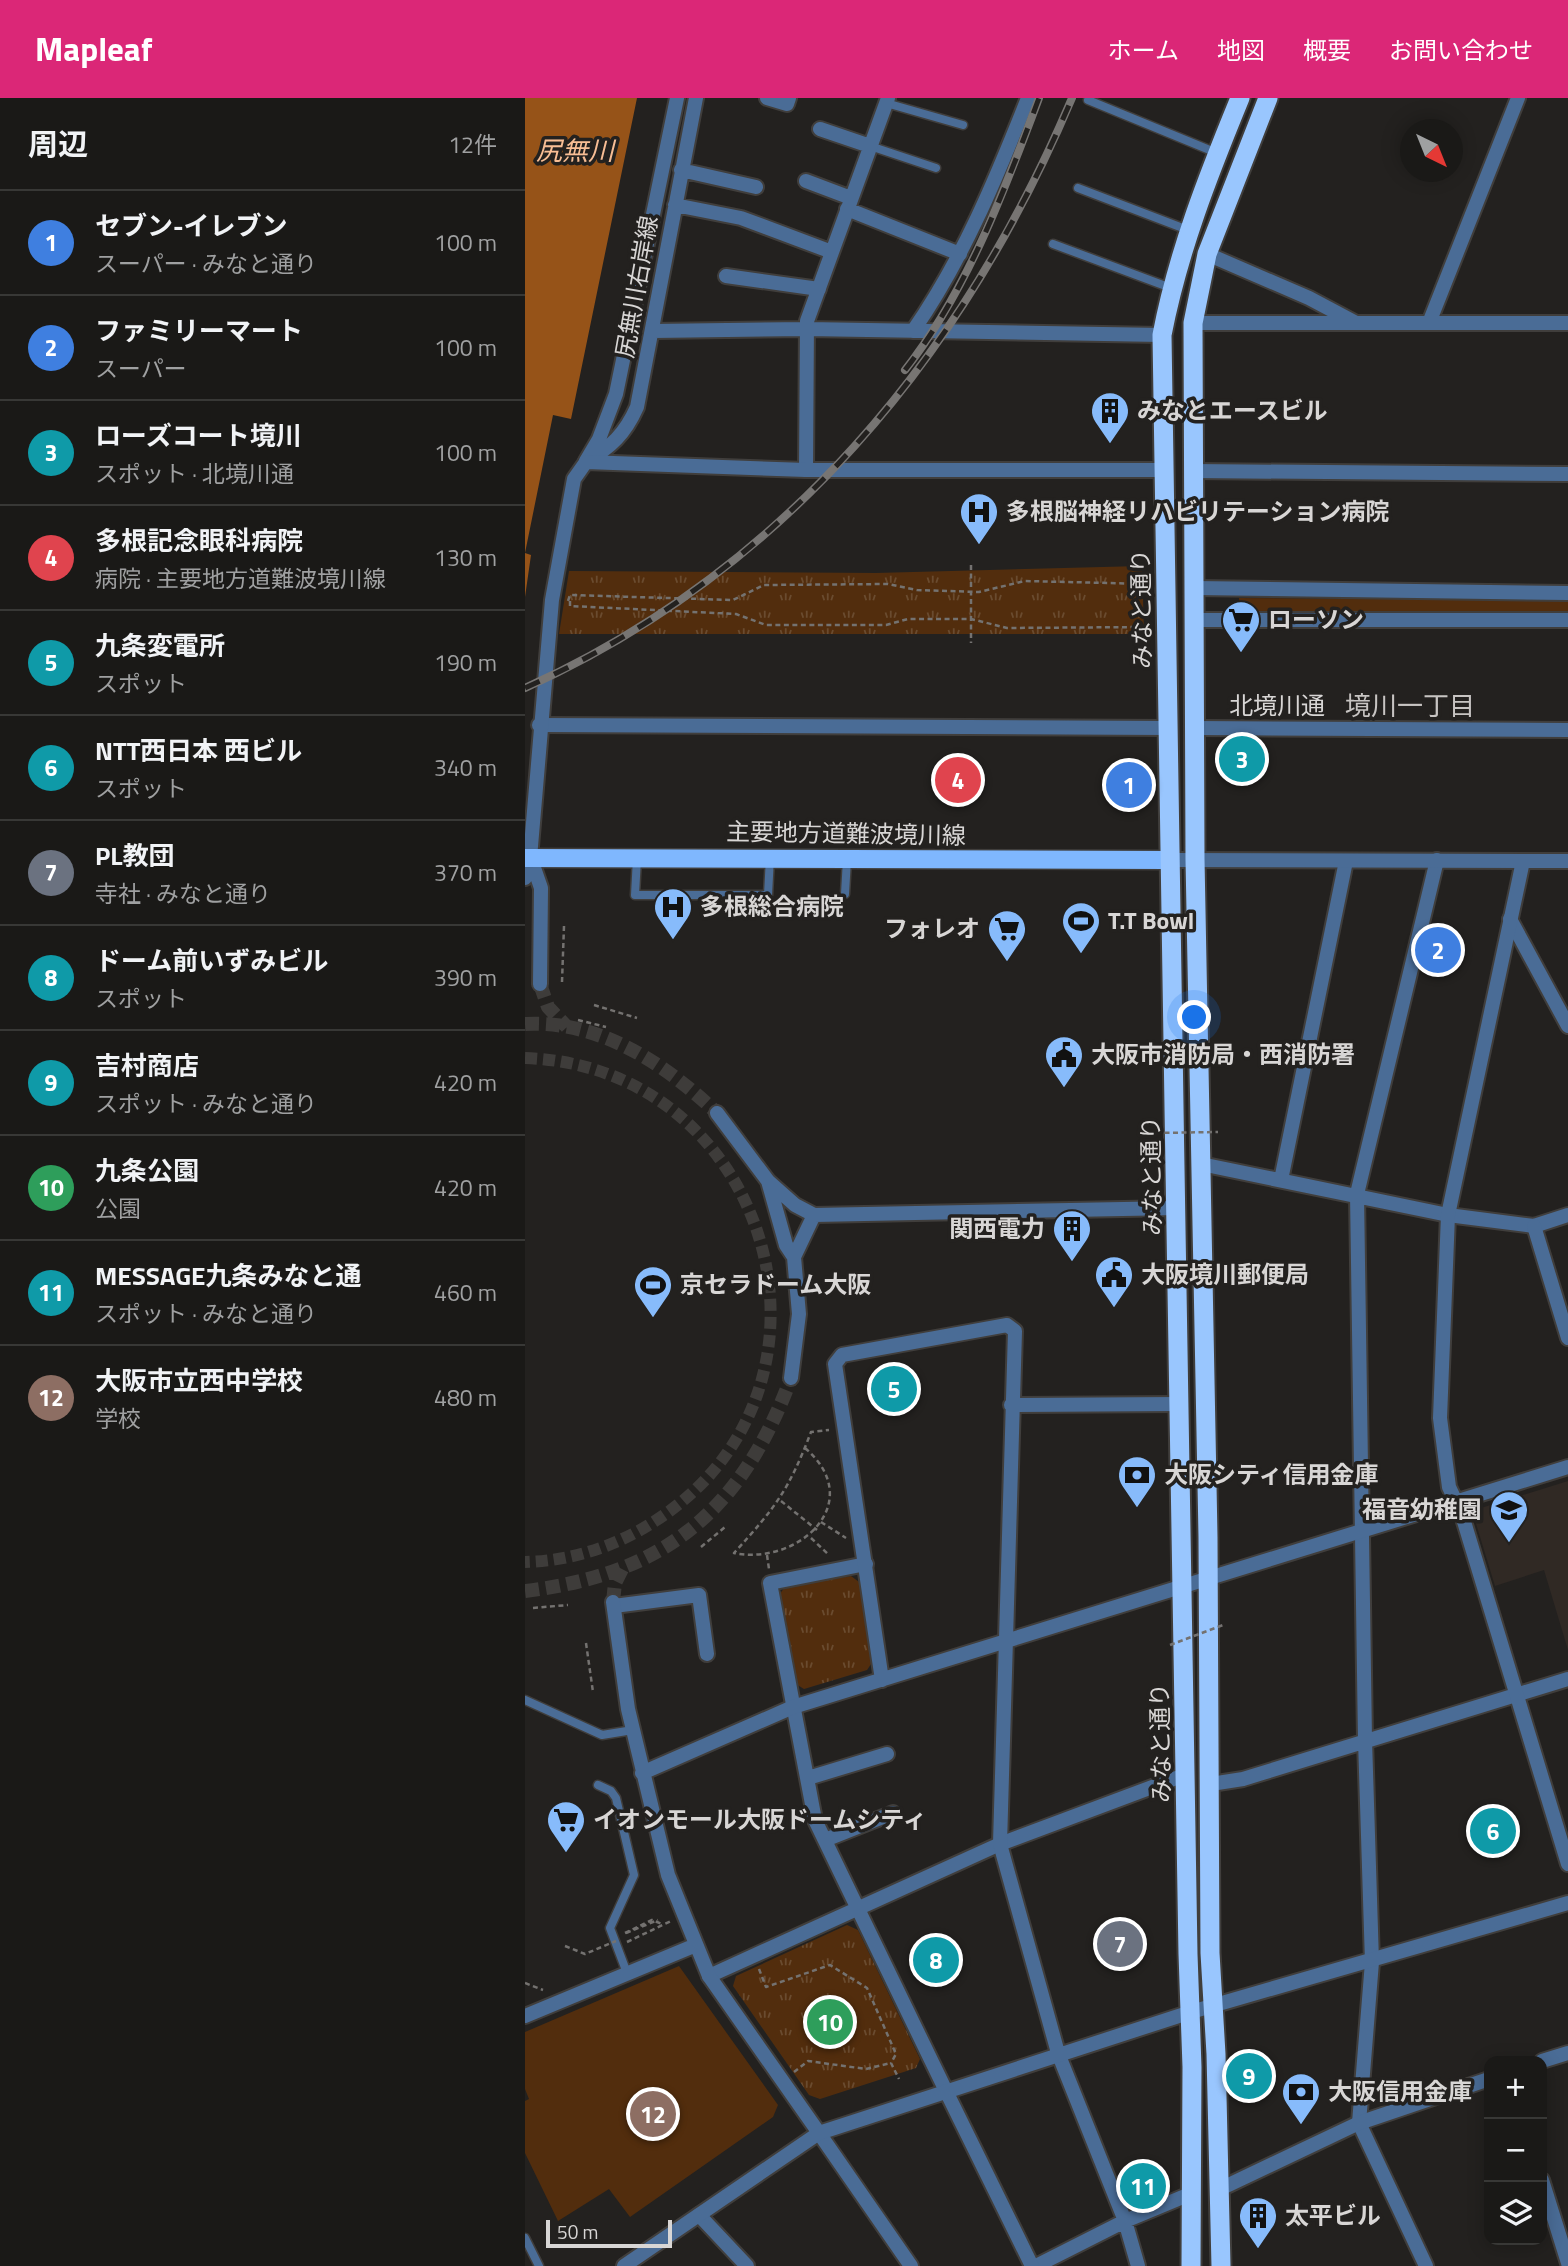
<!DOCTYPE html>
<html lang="ja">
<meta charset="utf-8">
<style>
:root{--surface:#1a1917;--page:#272624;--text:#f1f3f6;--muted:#9fa0a1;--line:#383836;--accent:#db2777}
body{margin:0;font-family:"Titillium Web","Noto Sans JP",sans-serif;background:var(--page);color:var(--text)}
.controls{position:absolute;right:21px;bottom:21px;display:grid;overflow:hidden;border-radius:14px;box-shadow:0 4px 18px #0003}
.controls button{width:63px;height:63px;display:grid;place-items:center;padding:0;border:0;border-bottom:2px solid var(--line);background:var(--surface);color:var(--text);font:35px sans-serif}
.compass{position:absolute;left:875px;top:21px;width:63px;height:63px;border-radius:50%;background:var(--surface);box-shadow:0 4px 18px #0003;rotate:137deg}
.scale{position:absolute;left:21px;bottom:18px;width:126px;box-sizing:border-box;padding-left:7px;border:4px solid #d8d6d5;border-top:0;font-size:19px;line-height:24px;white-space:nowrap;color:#d8d6d5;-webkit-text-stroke:5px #23211f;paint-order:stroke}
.you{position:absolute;left:670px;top:920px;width:24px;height:24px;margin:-18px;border:5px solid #fff;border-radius:50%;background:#1a73e8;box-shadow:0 0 0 10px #1a73e833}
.badge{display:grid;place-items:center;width:46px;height:46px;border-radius:50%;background:var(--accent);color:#fff;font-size:23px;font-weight:700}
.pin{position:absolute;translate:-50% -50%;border:4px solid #fff;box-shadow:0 2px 7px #0006}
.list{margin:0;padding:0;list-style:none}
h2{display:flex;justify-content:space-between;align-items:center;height:91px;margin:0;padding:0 28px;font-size:30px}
h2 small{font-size:23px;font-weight:400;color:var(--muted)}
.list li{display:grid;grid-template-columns:46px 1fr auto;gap:21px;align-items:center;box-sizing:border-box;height:105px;padding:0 28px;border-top:2px solid var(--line)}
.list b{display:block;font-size:26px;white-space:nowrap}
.list p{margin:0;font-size:23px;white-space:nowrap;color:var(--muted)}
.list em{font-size:23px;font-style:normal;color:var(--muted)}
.icon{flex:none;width:38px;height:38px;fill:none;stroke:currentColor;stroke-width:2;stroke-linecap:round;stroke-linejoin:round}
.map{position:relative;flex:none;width:1043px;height:2168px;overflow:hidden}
header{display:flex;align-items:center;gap:42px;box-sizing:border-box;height:98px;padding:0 35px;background:var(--accent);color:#fff}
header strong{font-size:33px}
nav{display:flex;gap:38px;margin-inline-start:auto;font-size:24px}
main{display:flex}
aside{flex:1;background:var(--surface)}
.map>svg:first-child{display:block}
.built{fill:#302924}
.grass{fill:#522d0d}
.park{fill:url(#park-tufts)}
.water{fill:#965318}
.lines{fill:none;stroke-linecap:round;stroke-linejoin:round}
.pedestrian-tunnel{stroke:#3e3c3a;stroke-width:12;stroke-dasharray:12 6;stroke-linecap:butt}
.tertiary-tunnel{stroke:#3e3c3a;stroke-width:14;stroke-dasharray:14 7;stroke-linecap:butt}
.service-casing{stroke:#403e3c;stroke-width:11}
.minor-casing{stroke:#403e3c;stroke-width:18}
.tertiary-casing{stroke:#403e3c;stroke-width:18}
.primary-casing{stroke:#403e3c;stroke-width:21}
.trunk-casing{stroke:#403e3c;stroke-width:23}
.path{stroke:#747270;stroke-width:2.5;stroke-dasharray:5 3.5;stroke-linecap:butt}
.service{stroke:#4a6c96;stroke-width:8}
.minor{stroke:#4a6c96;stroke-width:14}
.tertiary{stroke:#4a6c96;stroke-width:14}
.primary{stroke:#7fb7fe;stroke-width:18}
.trunk{stroke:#99c6fe;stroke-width:19}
.rail-casing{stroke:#777573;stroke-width:8}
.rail{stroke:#23211f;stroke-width:5;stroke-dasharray:16;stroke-linecap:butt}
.path-bridge{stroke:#747270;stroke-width:2.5;stroke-dasharray:5 3.5;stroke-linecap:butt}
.labels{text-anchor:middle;stroke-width:7;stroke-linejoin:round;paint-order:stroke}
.street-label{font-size:24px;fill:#d8d6d5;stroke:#23211f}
.poi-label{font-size:24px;font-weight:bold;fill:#d8d6d5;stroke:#23211f;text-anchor:start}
.water-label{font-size:26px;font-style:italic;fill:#f8be95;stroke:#23211f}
.neighbourhood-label{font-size:26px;fill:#c7c4c2;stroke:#23211f}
</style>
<header>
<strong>Mapleaf</strong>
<nav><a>ホーム</a><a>地図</a><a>概要</a><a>お問い合わせ</a></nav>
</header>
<main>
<aside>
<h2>周辺<small>12件</small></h2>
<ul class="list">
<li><span class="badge" style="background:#3f7fe0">1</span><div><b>セブン-イレブン</b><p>スーパー · みなと通り</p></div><em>100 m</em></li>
<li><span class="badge" style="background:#3f7fe0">2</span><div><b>ファミリーマート</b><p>スーパー</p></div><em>100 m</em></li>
<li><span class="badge" style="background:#0f9aa8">3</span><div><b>ローズコート境川</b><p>スポット · 北境川通</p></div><em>100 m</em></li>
<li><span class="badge" style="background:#e0444e">4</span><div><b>多根記念眼科病院</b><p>病院 · 主要地方道難波境川線</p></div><em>130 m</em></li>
<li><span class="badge" style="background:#0f9aa8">5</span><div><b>九条変電所</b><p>スポット</p></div><em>190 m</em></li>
<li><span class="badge" style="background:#0f9aa8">6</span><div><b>NTT西日本 西ビル</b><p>スポット</p></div><em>340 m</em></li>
<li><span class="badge" style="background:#6b7280">7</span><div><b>PL教団</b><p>寺社 · みなと通り</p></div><em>370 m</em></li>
<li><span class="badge" style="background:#0f9aa8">8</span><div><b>ドーム前いずみビル</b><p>スポット</p></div><em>390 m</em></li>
<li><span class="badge" style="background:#0f9aa8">9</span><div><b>吉村商店</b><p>スポット · みなと通り</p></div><em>420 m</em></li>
<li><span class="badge" style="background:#2e9e5b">10</span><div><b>九条公園</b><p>公園</p></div><em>420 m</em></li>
<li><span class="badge" style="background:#0f9aa8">11</span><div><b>MESSAGE九条みなと通</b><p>スポット · みなと通り</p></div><em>460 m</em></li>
<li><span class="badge" style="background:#8d6e63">12</span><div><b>大阪市立西中学校</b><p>学校</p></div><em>480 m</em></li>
</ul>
</aside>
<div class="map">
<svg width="1043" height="2168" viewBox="0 0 1043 2168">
<defs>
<pattern id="park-tufts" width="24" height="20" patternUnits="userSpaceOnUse" patternTransform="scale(1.75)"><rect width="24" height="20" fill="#522d0d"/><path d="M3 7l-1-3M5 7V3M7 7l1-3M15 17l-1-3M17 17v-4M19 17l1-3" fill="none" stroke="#6a4b2f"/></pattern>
</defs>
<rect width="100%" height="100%" fill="#23211f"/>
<path class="built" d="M1043 1383V1552L1019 1472 970 1488 949 1419 956 1410Z"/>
<path class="grass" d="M714 500 1043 502V515L715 513Z
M154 1868 253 2007 248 2019 105 2119 84 2091 33 2123 0 2055V2003L4 2001 0 1991V1934Z"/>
<path class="park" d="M617 468 619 536H34L44 473 351 475Z
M326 1478 334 1484 348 1563 342 1572 279 1591 271 1586 254 1497 260 1489Z
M322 1827 333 1832 395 1961 391 1970 295 2001 284 1997 208 1888 211 1878Z"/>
<path class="water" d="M0 0H112L46 321 28 317 0 455 6 457 0 499Z"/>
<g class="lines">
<path class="pedestrian-tunnel" d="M0 960C246 968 339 1290 130 1423 92 1448 46 1463 0 1464"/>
<path class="tertiary-tunnel" d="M15 886 23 909 42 929
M0 926C75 922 140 966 192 1015
M0 1493C141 1476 217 1412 266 1280
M88 1504 90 1485 97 1471"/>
<defs>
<path id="service" d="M563 2 692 55
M361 5 438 27
M345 48 411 70
M553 90 663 132
M528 146 646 190
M112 760 110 797H243L245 759
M320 796 322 761
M0 1602 77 1637 108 1632
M73 1687 86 1693 91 1700 109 1777 85 1830 102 1875
M0 2140 14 2168"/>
<path id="minor" d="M242 0 262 6 264 0
M295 31 345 48
M156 72 231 89
M281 83 326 100
M150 107 216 120 307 154
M322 111 435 156
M682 156 784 200 831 225
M201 178 294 191
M904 225 993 0
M128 233 282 231 637 237
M388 233C438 161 471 81 503 0
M61 363 74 341 91 296 152 0
M61 364C86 349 100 336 112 309L171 0
M281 372 282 223 363 0
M667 373 1043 376
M14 627 644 630
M985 821 1043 928
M676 1066 923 1117 1009 1128 1043 1117
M756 1082 821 763
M341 1466 245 1485 290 1722 421 1993
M89 1508 174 1497 182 1556
M283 1680 362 1656
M686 1686 718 1681 1043 1581
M300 1742 368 1715
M184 1878 475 1746 662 1676
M533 1955 600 2123 613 2168
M294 2035 386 2168
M1017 2082 1043 2165
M174 2117 222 2168
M511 2168 600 2123 665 2096
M901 2168 834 2025 847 1864 840 1642 832 1096 912 762"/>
<path id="tertiary" d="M668 225H1043
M669 490 1043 495
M669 522H1043
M671 630 1043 632
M6 761 16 790 15 886
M643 762 1043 763
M998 763 923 1117 915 1320 924 1389 937 1417 1043 1766
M0 780 5 760 27 502 49 381 61 364 281 372H639
M192 1015 243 1083 261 1147 269 1159 274 1216 266 1280
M243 1083 270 1107 289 1117 652 1110
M1009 1128 1043 1240
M269 1159 289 1117
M486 1307 654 1306
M88 1504 103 1611 143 1777 184 1878 294 2035
M357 1582 310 1266 317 1257 482 1227 490 1233 475 1746 533 1955
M117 1675 268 1609 1043 1369
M0 1918 171 1847
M1017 1963 1043 1955
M421 1993 507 2168
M695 2091 834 2025 964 1981
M99 2168 294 2035 666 1914 1043 1805"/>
<path id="primary" d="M0 760 643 762"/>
<path id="trunk" d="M666 2168 667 1969 663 1856C657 1316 642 777 637 237 653 154 683 78 715 0
M696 2168 691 1956 685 1855 683 1439 670 761 668 225 682 156 743 0"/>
</defs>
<use href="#service" class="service-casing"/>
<use href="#minor" class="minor-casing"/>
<use href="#tertiary" class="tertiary-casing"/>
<use href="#primary" class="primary-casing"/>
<use href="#trunk" class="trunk-casing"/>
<path class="path" d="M446 467V545
M43 503 45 497 208 502 239 487 363 486 392 492 454 494 500 483 624 486
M45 503V508L211 516 241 527H361L383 521H446L482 530 623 529
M37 884 39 828
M69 907 112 920
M53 922 81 929
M280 1350C343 1404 274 1468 209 1455 250 1410 264 1392 286 1334L304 1332
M256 1403 292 1432
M296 1424 321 1440
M286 1440 304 1457
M176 1449 200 1429
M242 1457 244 1471
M8 1510 43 1507
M61 1545 68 1594
M100 1835 127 1822 137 1826
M101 1835 133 1822
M102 1844 146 1823
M234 1871 241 1889 305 1867 342 1890 371 1956 366 1965 374 1981
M0 1885 18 1892
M269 1974 283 1963 341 1971 366 1965"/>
<use href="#service" class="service"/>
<use href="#minor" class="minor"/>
<use href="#tertiary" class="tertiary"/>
<use href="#primary" class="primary"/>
<use href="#trunk" class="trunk"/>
<defs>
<path id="rail" d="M380 272C442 193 479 94 514 0
M0 590C259 473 438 258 547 0"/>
</defs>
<use href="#rail" class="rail-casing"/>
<use href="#rail" class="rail"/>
<path class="path-bridge" d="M631 1035 693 1034
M645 1547 698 1527
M40 1848 60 1856 91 1843"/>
</g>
<defs>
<symbol id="building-pin" viewBox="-11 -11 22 30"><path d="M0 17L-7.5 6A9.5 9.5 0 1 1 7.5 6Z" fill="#87bbfb" stroke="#23211f"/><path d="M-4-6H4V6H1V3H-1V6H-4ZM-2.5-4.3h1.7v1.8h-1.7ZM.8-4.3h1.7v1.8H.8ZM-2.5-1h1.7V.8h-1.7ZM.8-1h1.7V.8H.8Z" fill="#111"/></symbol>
<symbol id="hospital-pin" viewBox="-11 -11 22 30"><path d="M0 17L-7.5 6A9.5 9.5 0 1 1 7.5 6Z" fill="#87bbfb" stroke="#23211f"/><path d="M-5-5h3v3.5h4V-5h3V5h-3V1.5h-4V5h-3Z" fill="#111"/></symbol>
<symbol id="supermarket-pin" viewBox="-11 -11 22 30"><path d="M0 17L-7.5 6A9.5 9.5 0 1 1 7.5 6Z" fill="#87bbfb" stroke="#23211f"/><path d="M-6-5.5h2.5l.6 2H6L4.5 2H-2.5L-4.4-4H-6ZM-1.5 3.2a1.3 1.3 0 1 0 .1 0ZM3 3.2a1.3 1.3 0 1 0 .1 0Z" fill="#111"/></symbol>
<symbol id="stadium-pin" viewBox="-11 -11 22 30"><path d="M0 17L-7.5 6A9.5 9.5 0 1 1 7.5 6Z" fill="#87bbfb" stroke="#23211f"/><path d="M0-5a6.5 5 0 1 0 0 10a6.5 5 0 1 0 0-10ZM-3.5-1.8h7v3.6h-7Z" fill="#111"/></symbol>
<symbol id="civic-pin" viewBox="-11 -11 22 30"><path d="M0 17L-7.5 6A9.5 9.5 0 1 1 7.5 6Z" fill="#87bbfb" stroke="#23211f"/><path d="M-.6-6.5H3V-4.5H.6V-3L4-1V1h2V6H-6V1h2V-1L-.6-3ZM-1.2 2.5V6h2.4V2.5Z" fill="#111"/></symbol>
<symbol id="bank-pin" viewBox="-11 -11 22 30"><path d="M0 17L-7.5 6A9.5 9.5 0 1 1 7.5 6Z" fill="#87bbfb" stroke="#23211f"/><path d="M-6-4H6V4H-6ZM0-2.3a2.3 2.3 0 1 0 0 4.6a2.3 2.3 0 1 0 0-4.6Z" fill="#111"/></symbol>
<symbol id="school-pin" viewBox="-11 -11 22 30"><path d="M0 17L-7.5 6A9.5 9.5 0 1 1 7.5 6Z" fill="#87bbfb" stroke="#23211f"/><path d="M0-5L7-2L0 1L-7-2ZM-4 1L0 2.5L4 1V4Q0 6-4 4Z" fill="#111"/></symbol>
</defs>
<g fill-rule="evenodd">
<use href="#building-pin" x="563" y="291" width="44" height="60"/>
<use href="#hospital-pin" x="432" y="392" width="44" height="60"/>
<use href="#supermarket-pin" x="694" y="500" width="44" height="60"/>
<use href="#hospital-pin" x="126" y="787" width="44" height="60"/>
<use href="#stadium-pin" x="534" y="801" width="44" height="60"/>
<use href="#supermarket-pin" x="460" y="809" width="44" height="60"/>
<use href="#civic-pin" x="517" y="935" width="44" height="60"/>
<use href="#building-pin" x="525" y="1109" width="44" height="60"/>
<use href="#civic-pin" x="567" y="1155" width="44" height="60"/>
<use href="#stadium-pin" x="106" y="1165" width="44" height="60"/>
<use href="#bank-pin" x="590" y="1355" width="44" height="60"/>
<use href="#school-pin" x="962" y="1390" width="44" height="60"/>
<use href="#supermarket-pin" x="19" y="1700" width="44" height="60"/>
<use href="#bank-pin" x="754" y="1972" width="44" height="60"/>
<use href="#building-pin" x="711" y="2096" width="44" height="60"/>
</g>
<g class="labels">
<g class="street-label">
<text transform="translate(112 189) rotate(-80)" y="8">尻無川右岸線</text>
<text transform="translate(617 511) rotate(-91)" y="8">みなと通り</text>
<text x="752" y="616">北境川通</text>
<text transform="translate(321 736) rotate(1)" y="8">主要地方道難波境川線</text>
<text transform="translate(627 1078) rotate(-91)" y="8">みなと通り</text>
<text transform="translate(636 1645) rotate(-91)" y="8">みなと通り</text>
</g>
<g class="poi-label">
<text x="612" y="321">みなとエースビル</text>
<text x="481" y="422">多根脳神経リハビリテーション病院</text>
<text x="743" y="530">ローソン</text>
<text x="175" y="817">多根総合病院</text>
<text x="583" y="831">T.T Bowl</text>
<text x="455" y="839" text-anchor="end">フォレオ</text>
<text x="566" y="965">大阪市消防局・西消防署</text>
<text x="520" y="1139" text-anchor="end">関西電力</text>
<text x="616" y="1185">大阪境川郵便局</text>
<text x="155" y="1195">京セラドーム大阪</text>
<text x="639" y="1385">大阪シティ信用金庫</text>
<text x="957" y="1420" text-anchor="end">福音幼稚園</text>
<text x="68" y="1730">イオンモール大阪ドームシティ</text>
<text x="803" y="2002">大阪信用金庫</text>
<text x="760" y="2126">太平ビル</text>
</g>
<g class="water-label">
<text x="50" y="62">尻無川</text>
</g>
<g class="neighbourhood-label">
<text x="885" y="617">境川一丁目</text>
</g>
</g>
</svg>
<div class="controls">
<button>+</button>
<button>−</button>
<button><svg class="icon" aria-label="layers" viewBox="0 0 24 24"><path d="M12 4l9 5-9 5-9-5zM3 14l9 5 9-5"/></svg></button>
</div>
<svg class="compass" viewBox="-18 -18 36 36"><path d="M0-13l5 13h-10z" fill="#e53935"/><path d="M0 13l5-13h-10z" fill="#9fa0a1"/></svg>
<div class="scale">50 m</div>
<div class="you"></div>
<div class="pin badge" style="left:604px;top:687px;background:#3f7fe0">1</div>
<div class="pin badge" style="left:913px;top:852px;background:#3f7fe0">2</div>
<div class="pin badge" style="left:717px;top:661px;background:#0f9aa8">3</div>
<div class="pin badge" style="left:433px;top:682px;background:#e0444e">4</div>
<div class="pin badge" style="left:369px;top:1291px;background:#0f9aa8">5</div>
<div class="pin badge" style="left:968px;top:1733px;background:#0f9aa8">6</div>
<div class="pin badge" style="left:595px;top:1846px;background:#6b7280">7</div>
<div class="pin badge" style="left:411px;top:1862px;background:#0f9aa8">8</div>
<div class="pin badge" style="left:724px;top:1978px;background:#0f9aa8">9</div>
<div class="pin badge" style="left:305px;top:1924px;background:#2e9e5b">10</div>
<div class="pin badge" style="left:618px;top:2088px;background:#0f9aa8">11</div>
<div class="pin badge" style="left:128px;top:2016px;background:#8d6e63">12</div>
</div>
</main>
